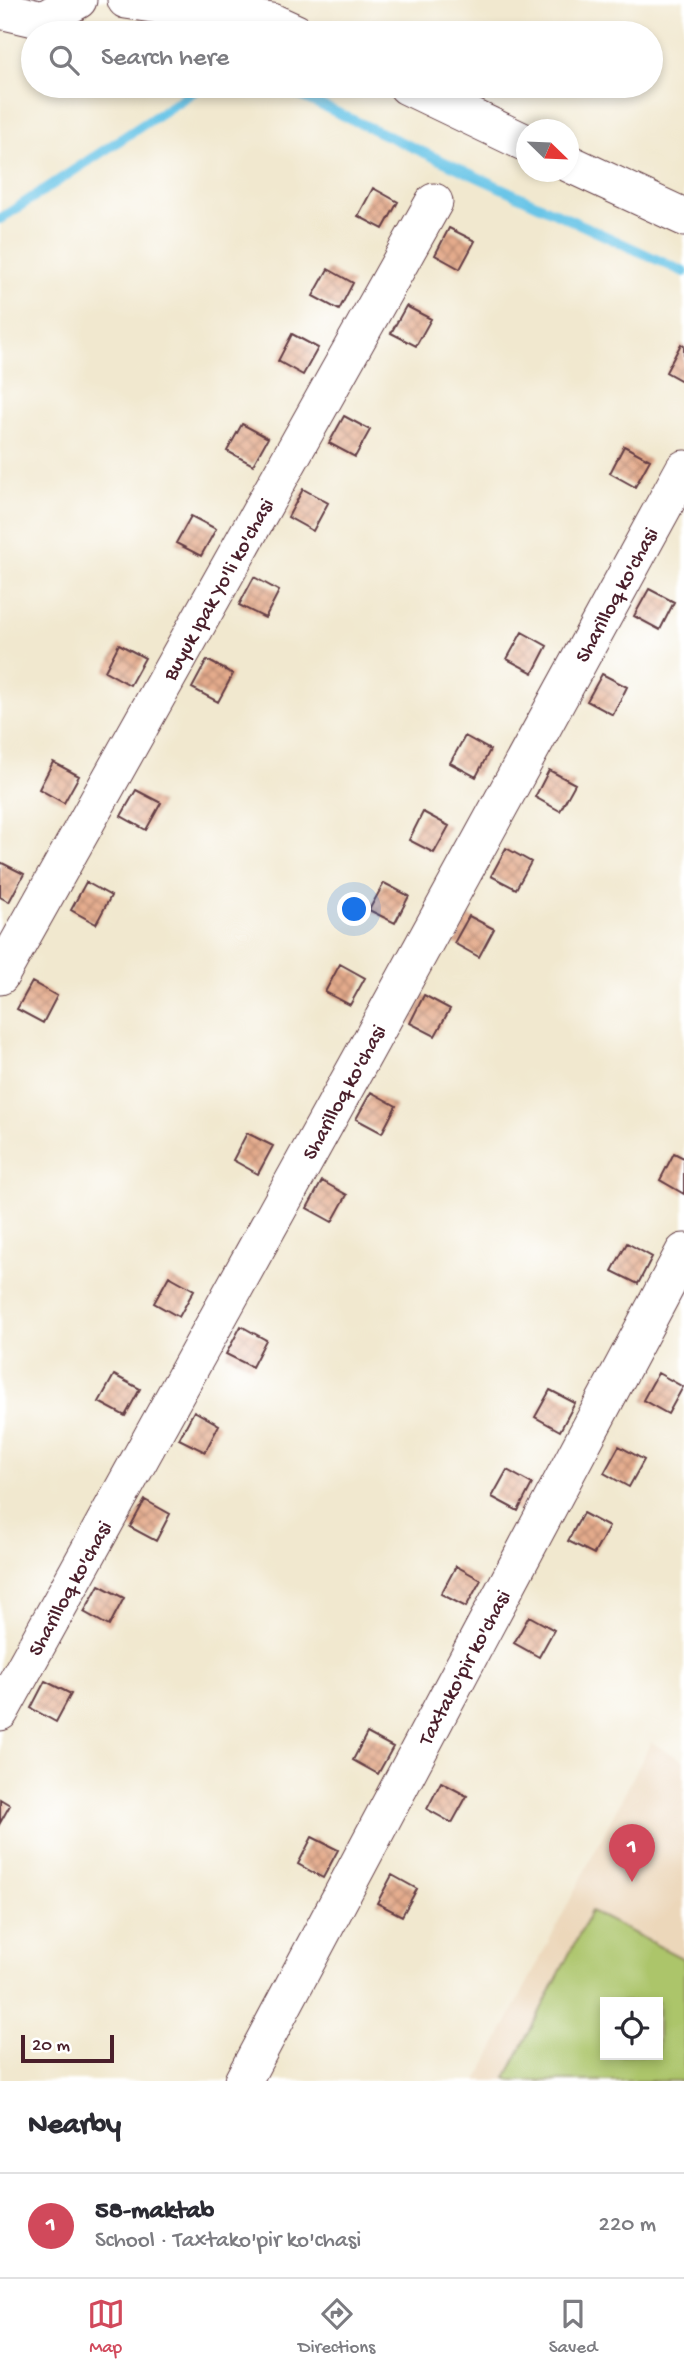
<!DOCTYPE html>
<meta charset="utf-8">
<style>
:root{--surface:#fff;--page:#f7f7f7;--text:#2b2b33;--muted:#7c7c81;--line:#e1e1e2;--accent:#d1495b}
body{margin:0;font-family:"Gochi Hand",sans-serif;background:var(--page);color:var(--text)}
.controls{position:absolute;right:21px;bottom:21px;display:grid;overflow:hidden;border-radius:0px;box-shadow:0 4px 10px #0003}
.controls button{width:63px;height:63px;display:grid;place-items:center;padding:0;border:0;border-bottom:2px solid var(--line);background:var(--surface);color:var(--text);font:35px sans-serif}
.compass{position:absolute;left:516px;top:119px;width:63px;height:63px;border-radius:50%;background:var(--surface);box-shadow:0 4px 10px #0003;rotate:113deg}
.scale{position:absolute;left:21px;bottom:18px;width:93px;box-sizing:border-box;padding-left:7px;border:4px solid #4a1f2b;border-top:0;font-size:19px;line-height:24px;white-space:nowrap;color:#4a1f2b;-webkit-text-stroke:5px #fff;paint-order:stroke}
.you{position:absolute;left:355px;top:910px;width:24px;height:24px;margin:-18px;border:5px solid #fff;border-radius:50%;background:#1a73e8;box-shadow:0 0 0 10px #1a73e833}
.badge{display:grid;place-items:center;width:46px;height:46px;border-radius:50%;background:var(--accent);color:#fff;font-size:23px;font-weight:700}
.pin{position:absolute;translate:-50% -58px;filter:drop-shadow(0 2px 4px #0008)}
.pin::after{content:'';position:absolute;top:37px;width:24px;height:21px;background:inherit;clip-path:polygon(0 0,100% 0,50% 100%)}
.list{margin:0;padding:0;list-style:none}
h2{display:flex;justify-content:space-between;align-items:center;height:91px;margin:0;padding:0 28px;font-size:30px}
h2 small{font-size:23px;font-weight:400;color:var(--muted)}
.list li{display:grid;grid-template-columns:46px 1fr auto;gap:21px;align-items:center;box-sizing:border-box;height:105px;padding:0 28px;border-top:2px solid var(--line)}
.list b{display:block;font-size:26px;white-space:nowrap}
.list p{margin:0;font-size:23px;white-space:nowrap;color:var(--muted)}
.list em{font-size:23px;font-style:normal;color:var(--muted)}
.icon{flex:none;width:38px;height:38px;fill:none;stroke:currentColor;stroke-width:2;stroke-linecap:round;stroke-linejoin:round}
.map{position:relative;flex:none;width:684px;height:2081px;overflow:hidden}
.search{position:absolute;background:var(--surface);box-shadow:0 4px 10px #0003;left:21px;right:21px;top:21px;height:77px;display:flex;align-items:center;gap:18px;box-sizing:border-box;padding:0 24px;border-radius:38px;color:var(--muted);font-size:26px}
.sheet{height:196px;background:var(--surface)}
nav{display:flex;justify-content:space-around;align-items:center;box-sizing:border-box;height:98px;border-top:2px solid var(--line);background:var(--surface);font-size:19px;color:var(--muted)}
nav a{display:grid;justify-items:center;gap:4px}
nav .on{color:var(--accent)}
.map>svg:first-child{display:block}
.built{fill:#ecd7ba;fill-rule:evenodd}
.green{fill:#acc56a;stroke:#7b724a;stroke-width:2;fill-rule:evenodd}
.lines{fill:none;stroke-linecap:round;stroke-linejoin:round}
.stream{stroke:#69c5e7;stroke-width:10}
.building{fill:url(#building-cross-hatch)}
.minor-casing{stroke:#633d44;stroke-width:39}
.minor{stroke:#fff;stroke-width:37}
.labels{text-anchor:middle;stroke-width:5;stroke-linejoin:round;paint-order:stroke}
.street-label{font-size:21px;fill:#4a1f2b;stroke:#fff}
</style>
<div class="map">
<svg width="684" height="2081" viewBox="0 0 684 2081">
<defs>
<pattern id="building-cross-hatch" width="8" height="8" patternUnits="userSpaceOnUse" patternTransform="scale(1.75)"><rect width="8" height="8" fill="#e4ab8c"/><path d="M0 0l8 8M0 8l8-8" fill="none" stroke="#bb8b73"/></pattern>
</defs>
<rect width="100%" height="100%" fill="#fff"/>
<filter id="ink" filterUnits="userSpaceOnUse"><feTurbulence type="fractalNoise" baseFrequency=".0143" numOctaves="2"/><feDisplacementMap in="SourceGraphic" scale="14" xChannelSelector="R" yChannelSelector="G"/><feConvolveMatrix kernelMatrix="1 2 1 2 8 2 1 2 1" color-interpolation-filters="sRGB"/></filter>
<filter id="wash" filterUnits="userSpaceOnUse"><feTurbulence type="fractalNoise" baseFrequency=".00686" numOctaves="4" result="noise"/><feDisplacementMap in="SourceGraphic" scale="28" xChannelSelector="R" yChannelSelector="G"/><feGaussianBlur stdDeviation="1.57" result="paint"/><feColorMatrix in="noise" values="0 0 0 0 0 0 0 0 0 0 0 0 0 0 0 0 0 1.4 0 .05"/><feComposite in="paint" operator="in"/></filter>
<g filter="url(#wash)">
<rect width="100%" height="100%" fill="#f1e8cf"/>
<path class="built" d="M651 1742 684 1761V2081H477ZM605 2002H658V2055H605Z"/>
<path class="green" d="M591 1911 684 1959V2081H512L506 2078ZM605 2002H658V2055H605Z"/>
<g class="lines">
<path class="stream" d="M279 86 684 272
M0 219 202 86"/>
</g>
<g id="blocks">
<path class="building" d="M373 188 398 202 383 229 358 216Z
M449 228 475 241 460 269 435 255Z
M328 269 353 283 339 310 313 296Z
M406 306 431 319 416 346 391 333Z
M292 334 318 348 303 375 278 361Z
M681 344 684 346V382L666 372Z
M344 416 370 430 355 457 329 443Z
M242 424 268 438 253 465 227 451Z
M624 446 650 460 635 487 610 473Z
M303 489 328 503 313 531 288 517Z
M191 516 216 529 201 556 176 543Z
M254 577 279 591 265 618 239 605Z
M649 589 674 602 660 630 634 616Z
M522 632 547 646 533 673 507 659Z
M119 644 145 658 130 685 105 671Z
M207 660 233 674 218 702 192 688Z
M602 674 627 687 613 715 587 701Z
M465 736 490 750 476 777 450 763Z
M53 762 79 776 64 803 39 789Z
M549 770 575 784 560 811 535 797Z
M136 790 161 803 146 830 121 816Z
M423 812 449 826 434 853 409 840Z
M506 848 531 862 516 889 491 876Z
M0 862 24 874 9 902 0 897Z
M86 882 111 896 96 924 71 910Z
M384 883 409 896 395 923 369 910Z
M469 916 494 929 479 957 454 943Z
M340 964 365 978 350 1005 325 992Z
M32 982 57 996 43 1023 17 1009Z
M424 995 450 1009 435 1036 410 1023Z
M371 1092 396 1106 382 1133 356 1119Z
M247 1133 273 1146 258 1174 233 1160Z
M674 1153 684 1158V1194L660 1180Z
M322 1181 347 1195 332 1222 307 1208Z
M627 1243 652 1257 638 1284 612 1271Z
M169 1276 194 1290 179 1317 154 1303Z
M241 1326 266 1340 252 1367 226 1354Z
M658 1373 683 1387 668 1414 643 1400Z
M114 1375 140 1389 125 1416 99 1402Z
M550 1390 575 1403 560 1431 535 1417Z
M194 1411 219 1425 205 1452 179 1439Z
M619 1446 644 1460 629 1487 604 1473Z
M507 1470 532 1484 518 1511 492 1497Z
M145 1500 170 1514 156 1541 130 1527Z
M583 1513 609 1527 594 1554 568 1541Z
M456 1566 481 1580 466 1607 441 1594Z
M99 1585 124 1598 109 1626 84 1612Z
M529 1616 554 1630 539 1657 514 1643Z
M45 1681 71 1694 56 1722 31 1708Z
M367 1733 393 1747 378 1774 353 1760Z
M441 1782 467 1796 452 1823 427 1809Z
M0 1799 10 1805 0 1823Z
M312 1837 338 1850 323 1878 298 1864Z
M392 1875 417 1889 402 1916 377 1903Z"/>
</g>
</g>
<g filter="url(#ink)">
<use href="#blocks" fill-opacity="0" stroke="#633d44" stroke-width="2"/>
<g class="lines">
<defs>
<g id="minor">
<path d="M126 0 272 22 296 33"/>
<path d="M0 10 43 20 78 0"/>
<path d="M407 86 526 143"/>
<path d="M568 163 684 217"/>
<path id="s1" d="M0 976 434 202"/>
<path id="s2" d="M0 1712 377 1030 684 469"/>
<path id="s3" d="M243 2081 684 1252"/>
</g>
</defs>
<use href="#minor" class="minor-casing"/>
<use href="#minor" class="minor"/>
</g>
</g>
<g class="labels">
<g class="street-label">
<text dy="7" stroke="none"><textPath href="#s1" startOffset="444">Buyuk Ipak Yo'li ko'chasi</textPath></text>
<text dy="7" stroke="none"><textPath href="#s2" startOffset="1276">Sharilloq ko'chasi</textPath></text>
<text dy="7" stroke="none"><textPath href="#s2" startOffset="709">Sharilloq ko'chasi</textPath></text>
<text dy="7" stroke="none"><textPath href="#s2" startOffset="142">Sharilloq ko'chasi</textPath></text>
<text dy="7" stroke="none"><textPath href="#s3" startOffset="469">Taxtako'pir ko'chasi</textPath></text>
</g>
</g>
</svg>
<div class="controls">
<button><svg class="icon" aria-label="locate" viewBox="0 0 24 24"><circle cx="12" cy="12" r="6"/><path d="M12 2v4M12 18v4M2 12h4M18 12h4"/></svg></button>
</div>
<svg class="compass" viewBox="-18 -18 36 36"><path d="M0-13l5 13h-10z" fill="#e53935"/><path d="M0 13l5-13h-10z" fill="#7c7c81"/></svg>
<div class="scale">20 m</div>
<div class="you"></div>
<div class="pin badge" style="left:632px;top:1882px">1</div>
<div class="search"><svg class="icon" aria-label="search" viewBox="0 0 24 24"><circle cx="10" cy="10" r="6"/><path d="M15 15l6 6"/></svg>Search here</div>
</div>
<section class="sheet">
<h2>Nearby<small></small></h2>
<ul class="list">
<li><span class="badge">1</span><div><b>58-maktab</b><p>School · Taxtako'pir ko'chasi</p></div><em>220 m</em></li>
</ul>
</section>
<nav>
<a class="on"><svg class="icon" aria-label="map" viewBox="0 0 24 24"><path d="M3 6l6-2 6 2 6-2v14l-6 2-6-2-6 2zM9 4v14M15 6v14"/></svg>Map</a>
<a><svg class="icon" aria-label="directions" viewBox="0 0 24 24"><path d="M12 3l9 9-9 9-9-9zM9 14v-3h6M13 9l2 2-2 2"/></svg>Directions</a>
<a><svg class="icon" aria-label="saved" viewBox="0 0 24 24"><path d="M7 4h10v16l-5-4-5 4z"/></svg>Saved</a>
</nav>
